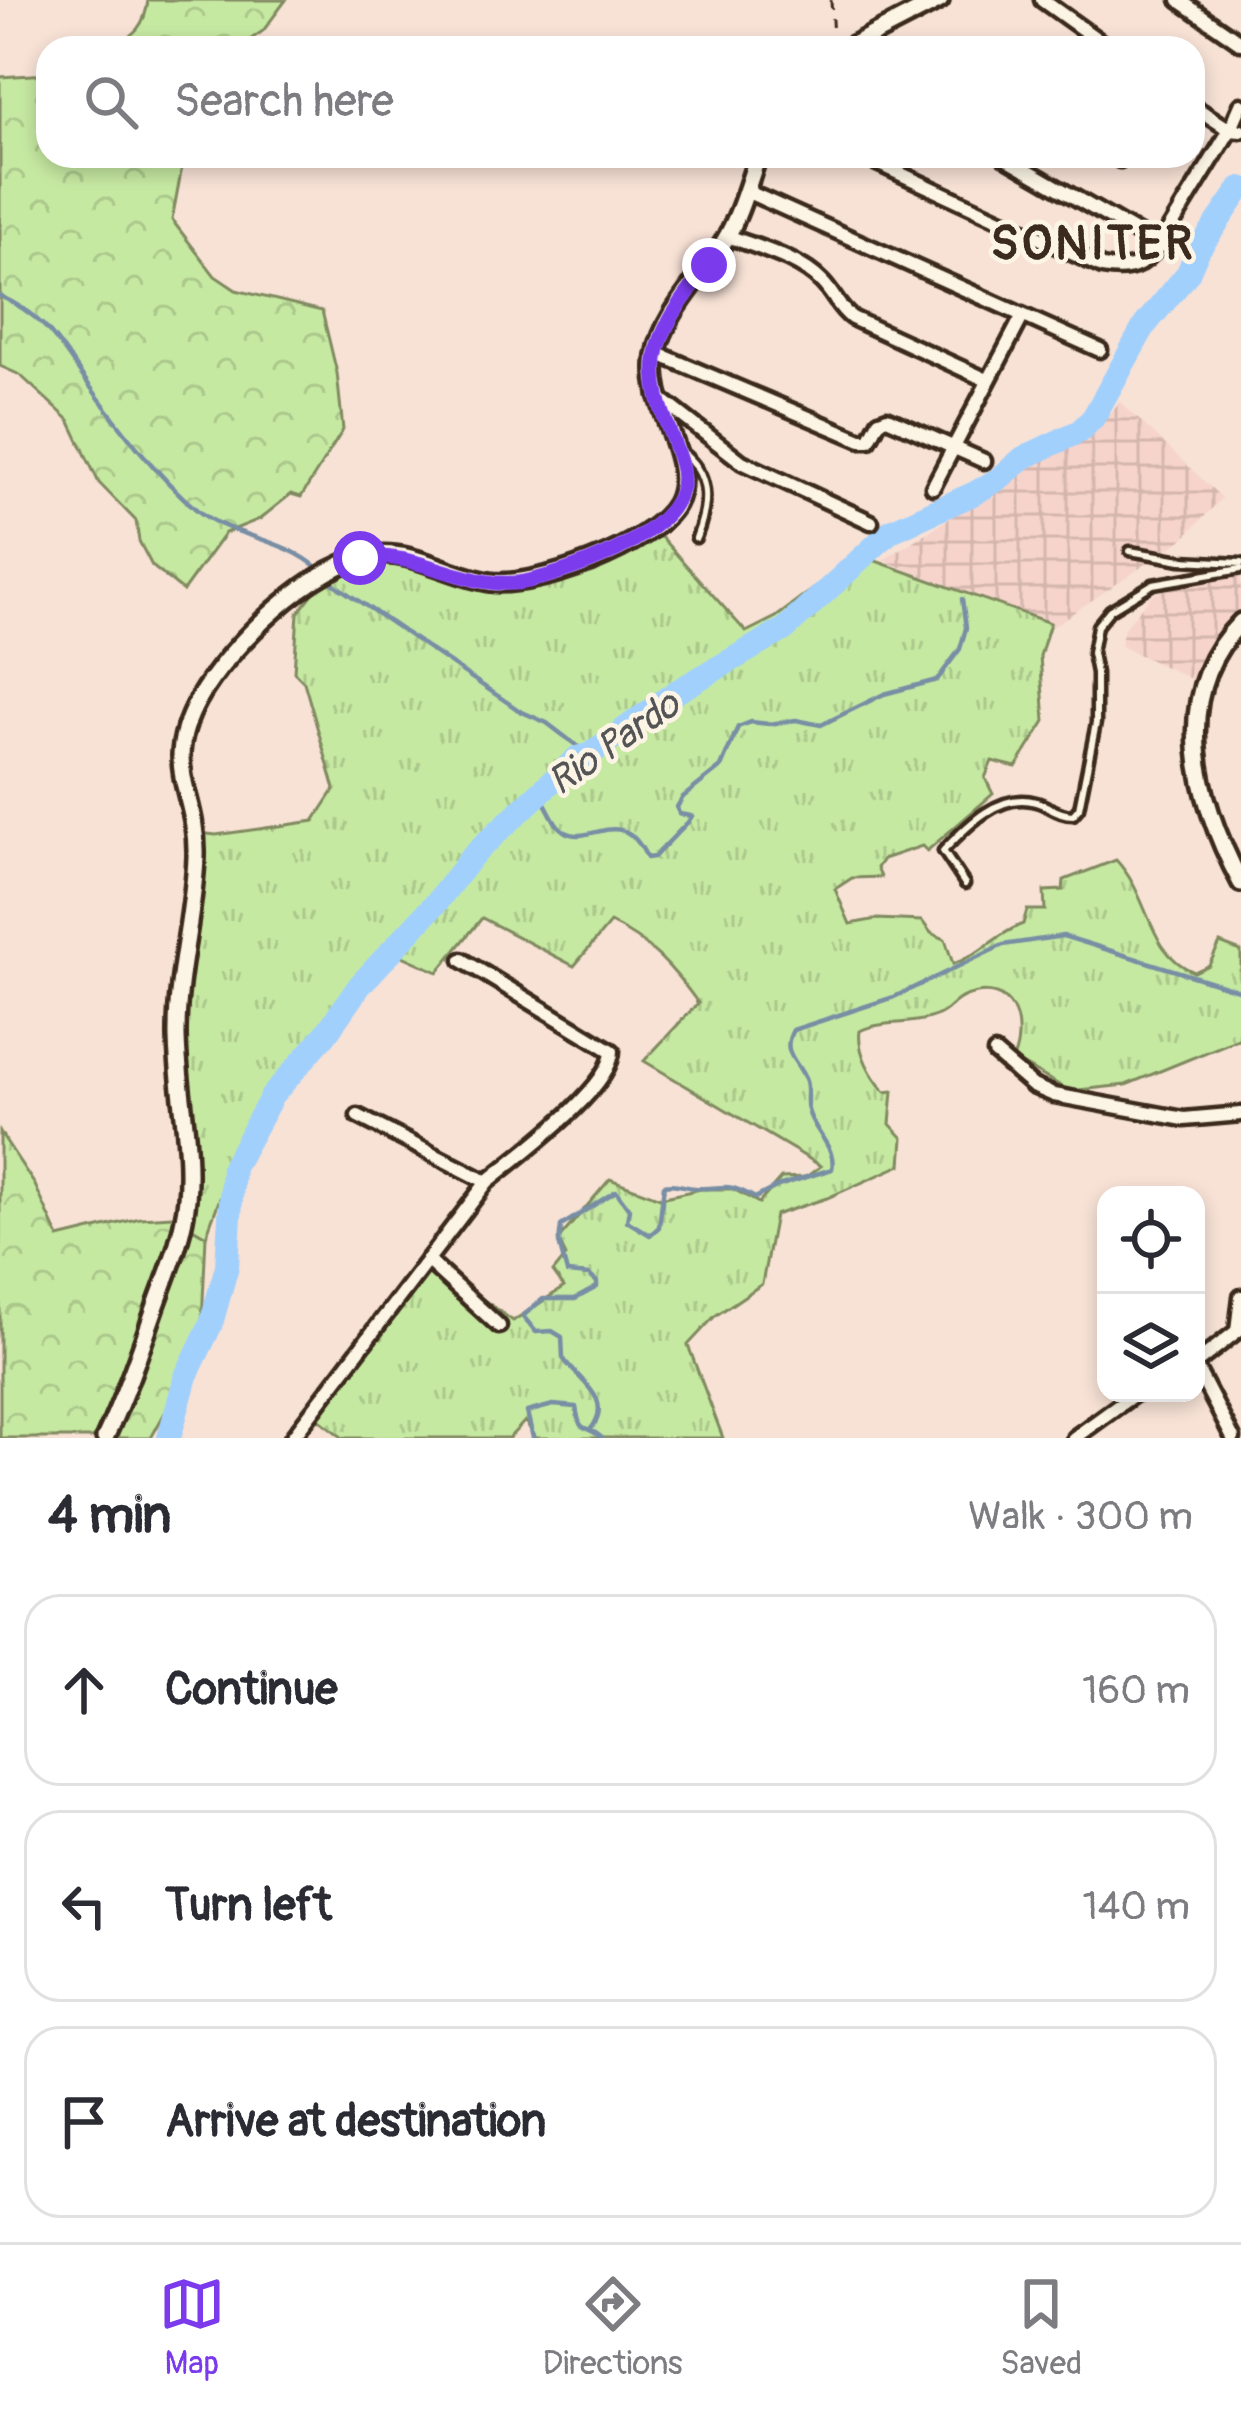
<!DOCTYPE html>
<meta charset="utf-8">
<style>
:root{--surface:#fff;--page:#f7f7f7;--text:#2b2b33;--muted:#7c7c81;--line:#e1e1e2;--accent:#7c3aed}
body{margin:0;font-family:Pangolin,sans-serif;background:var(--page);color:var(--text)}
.controls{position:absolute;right:36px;bottom:36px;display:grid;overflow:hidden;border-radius:24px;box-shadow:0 6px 18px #0003}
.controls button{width:108px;height:108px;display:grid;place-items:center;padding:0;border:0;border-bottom:3px solid var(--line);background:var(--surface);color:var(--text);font:60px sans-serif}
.stop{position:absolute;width:36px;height:36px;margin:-27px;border:9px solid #7c3aed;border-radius:50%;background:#fff}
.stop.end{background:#7c3aed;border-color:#fff;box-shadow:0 3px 12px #0008}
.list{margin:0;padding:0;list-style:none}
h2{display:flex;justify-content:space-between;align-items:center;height:156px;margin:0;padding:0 48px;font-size:51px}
h2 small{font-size:39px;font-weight:400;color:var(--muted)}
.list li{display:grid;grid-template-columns:78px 1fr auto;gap:36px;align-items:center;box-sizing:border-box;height:192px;margin:0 24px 24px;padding:0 24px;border:3px solid var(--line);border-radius:36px}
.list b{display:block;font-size:45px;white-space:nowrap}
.list em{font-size:39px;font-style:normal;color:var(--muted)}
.icon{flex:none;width:66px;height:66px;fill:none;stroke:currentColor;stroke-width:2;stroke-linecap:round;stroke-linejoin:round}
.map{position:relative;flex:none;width:1241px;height:1438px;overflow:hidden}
.search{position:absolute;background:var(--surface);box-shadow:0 6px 18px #0003;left:36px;right:36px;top:36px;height:132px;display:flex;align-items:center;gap:30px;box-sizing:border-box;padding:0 42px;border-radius:36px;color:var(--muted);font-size:45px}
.sheet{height:804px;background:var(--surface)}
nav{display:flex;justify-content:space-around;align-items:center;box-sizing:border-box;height:168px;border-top:3px solid var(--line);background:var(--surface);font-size:33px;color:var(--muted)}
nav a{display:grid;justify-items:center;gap:6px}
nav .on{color:var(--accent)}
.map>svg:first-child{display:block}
.industrial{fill:url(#industrial-grid)}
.grass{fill:url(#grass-tufts);stroke:#808a60;stroke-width:3}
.forest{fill:url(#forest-crowns);stroke:#808a60;stroke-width:3}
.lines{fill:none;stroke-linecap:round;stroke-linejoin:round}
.stream{stroke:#788ea4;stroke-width:4.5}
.river{stroke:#a1d0fd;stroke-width:24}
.service-casing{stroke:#3b2a1e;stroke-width:15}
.minor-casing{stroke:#3b2a1e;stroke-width:21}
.tertiary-casing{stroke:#3b2a1e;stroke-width:24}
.path{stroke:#3b2a1e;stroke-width:3;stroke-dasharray:9 9;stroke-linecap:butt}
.service{stroke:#fcf5e5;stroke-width:6}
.minor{stroke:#fcf5e5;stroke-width:12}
.tertiary{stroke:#fcf5e5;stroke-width:15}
.route{stroke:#7c3aed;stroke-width:15}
.labels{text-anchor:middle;stroke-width:9;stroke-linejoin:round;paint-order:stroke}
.water-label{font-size:39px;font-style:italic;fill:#545456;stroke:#fcf5e5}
.district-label{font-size:48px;font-weight:bold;letter-spacing:3px;fill:#3b2a1e;stroke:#fcf5e5}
</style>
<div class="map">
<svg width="1241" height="1438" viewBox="0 0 1241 1438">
<defs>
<pattern id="industrial-grid" width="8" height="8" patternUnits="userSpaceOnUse" patternTransform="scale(3)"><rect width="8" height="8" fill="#f6d4cb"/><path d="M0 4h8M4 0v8" fill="none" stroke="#d4b6ae"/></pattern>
<pattern id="grass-tufts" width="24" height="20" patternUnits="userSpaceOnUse" patternTransform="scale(3)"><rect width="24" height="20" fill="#c6e9a2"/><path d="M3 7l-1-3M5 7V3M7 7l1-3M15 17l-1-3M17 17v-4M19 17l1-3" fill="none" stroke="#abc88b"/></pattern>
<pattern id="forest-crowns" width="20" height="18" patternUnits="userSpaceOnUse" patternTransform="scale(3)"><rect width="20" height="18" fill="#c6e9a2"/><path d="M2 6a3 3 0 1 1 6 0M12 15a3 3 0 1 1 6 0" fill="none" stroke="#abc88b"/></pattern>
</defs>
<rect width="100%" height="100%" fill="#f8e2d6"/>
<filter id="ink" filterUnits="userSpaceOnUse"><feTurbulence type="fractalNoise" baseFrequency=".00833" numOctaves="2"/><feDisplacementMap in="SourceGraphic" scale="24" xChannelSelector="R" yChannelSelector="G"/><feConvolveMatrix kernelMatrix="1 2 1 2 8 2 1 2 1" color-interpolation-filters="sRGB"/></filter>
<g filter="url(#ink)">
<path class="industrial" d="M1120 402 1222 498 1182 540 1049 629 883 560 1100 424Z
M1241 574V612L1222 629 1210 649 1202 684 1120 646 1124 628 1152 595 1180 583Z"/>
<path class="grass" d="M660 536 746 632 776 617 859 555 1050 623 1040 656 1045 721 1016 767 992 761 985 778 993 794 927 851 922 846 883 859 877 868 881 877 852 878 835 889 850 924 877 919 922 921 931 933 945 939 953 964C982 954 996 934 1023 924L1027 910H1045L1044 891 1063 890 1064 880 1116 860C1151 897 1147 953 1194 972L1209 965 1220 943 1241 951V1038L1126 1085 1079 1090 1077 1095 1013 1059C1027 1024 1013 979 966 996 949 1002 952 1013 926 1019 905 1025 879 1021 860 1031 857 1052 871 1076 885 1092L893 1091 890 1124 903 1138 901 1165 827 1198 775 1215 762 1284 715 1316 688 1345 723 1438H536L525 1421 509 1438H343L311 1413 427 1259 513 1321 564 1287 553 1272 566 1256 558 1240 610 1179 660 1198 701 1189H733L759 1203 781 1178 806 1177 821 1166 644 1061 698 1003C673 968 649 941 610 923L574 966 482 918 438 972 389 950 347 1013 281 1083 231 1168 206 1236 184 1223 180 999 199 833 216 835 314 821 335 789 304 682 294 672 298 613 330 571 385 563 500 590 556 581Z"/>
<path class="forest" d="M148 0H286L263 31 238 48H113C134 34 145 27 148 0Z
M48 74V156H184L172 220 215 276 236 290 322 311 337 373 343 430 301 497 291 494 260 519 225 533 183 591 152 566 139 541 136 521 99 483 69 420 20 375 0 366V77Z
M0 1132 35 1185 59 1238 140 1218 172 1216 206 1236 202 1322 168 1407 151 1438H0Z"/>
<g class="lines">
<path class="stream" d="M0 296C48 318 59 345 89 385 121 428 156 475 197 510 231 538 282 536 320 570
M331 582 520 711 547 723 589 755
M531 798 542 799C550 809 553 824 564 831 590 848 622 802 647 858L654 857 688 822 692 816 679 814 677 807 683 797 721 767 738 727 751 722 769 724 796 720 821 725 884 694 937 680 960 649 966 628 962 599
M591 1429C615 1398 578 1381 563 1358L562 1337 552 1331 536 1332 523 1316 543 1299H575L597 1287V1282L589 1275 567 1273 559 1243 561 1226 616 1191 629 1209 627 1221 650 1235 659 1227 664 1185C677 1182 682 1187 695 1188 725 1190 723 1180 755 1198L778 1186 832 1169C837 1147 813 1132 808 1110 805 1100 809 1090 806 1081 798 1060 780 1053 793 1030L894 997 1003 945 1063 936 1241 991
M533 1438 527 1412 553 1405 576 1407C581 1437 582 1421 602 1438"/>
<path class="river" d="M169 1438 186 1376 211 1324 227 1266 233 1167 272 1096 325 1035 360 985 436 903 473 855 577 758 589 755 676 692 785 629 891 531 975 493 1000 478 1023 458 1080 431 1093 418 1145 325 1188 273 1197 252 1241 188"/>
<defs>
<path id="service" d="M680 451C712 474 709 505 696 538
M1130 551 1181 560 1241 563
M965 884 943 851C965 828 999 791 1036 802 1050 806 1058 815 1073 815L1079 808 1096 723V673L1092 653 1097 626 1110 610 1153 584 1241 569"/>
<path id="minor" d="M1042 0 1109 48
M1179 0 1241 43
M1241 105 1230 130 1241 131
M862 156 1102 267C1130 272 1142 267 1159 246L1230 130 1193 106
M1003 156 1159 246
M1120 160 1122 156
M746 191 1100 350
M728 236C758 248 799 258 822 282 834 294 838 308 852 318L987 380
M656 353 861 440H869L879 421 887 418 984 461
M657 396 742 462 871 522
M933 487 1022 317
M462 960 612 1051C612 1088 517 1157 487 1182
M995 1053 1033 1086 1054 1095 1184 1119 1241 1114
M427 1260 499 1326
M1237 1331 1241 1297
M1196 1363 1241 1328
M1196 1367 1233 1438
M292 1438 487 1182 358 1116
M1074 1438 1136 1393"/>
<path id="tertiary" d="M847 48 940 0
M1241 622C1167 696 1198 802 1241 883
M105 1438C124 1397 139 1354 154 1311 167 1274 183 1239 187 1199 192 1143 178 1092 177 1037 176 976 194 917 196 857 198 791 160 769 198 700 228 647 314 561 376 555 416 551 452 577 490 582 534 589 654 545 676 504 699 462 647 407 656 356 663 313 703 276 725 240 740 215 748 184 758 156"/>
</defs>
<use href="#service" class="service-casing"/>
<use href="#minor" class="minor-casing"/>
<use href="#tertiary" class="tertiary-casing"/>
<path class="path" d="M831 0 833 40"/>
<use href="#service" class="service"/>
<use href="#minor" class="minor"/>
<use href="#tertiary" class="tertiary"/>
</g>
</g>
<g class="lines" filter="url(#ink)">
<path class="route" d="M360 558C419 549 470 594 529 581 576 570 699 529 681 465 671 428 651 399 656 359 660 325 689 292 709 265"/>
</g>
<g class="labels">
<g class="water-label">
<text transform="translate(613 742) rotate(-35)" y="14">Rio Pardo</text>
</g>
<g class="district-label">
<text x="1093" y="259">SONITER</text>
</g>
</g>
</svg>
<div class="controls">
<button><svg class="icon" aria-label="locate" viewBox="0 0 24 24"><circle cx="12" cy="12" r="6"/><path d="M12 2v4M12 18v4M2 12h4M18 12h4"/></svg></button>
<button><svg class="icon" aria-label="layers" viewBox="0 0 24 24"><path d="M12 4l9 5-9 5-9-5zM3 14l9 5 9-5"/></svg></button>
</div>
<div class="stop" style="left:360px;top:558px"></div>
<div class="stop end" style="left:709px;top:265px"></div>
<div class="search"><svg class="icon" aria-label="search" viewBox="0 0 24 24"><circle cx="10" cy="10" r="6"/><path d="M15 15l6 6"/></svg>Search here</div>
</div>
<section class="sheet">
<h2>4 min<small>Walk · 300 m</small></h2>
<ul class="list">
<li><svg class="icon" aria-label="ahead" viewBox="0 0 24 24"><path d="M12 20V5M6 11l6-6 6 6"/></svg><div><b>Continue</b></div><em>160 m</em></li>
<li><svg class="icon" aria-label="left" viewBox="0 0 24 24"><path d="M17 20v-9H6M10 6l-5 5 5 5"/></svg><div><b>Turn left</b></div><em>140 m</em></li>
<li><svg class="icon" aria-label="arrive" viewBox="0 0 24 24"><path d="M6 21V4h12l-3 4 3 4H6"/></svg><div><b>Arrive at destination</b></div></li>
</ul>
</section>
<nav>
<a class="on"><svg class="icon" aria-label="map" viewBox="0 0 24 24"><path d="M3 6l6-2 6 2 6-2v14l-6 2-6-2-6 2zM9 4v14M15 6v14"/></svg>Map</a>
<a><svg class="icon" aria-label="directions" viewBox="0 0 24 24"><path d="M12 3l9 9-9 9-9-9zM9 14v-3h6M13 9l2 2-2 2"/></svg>Directions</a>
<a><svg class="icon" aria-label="saved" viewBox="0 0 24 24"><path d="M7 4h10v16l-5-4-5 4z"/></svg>Saved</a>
</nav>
